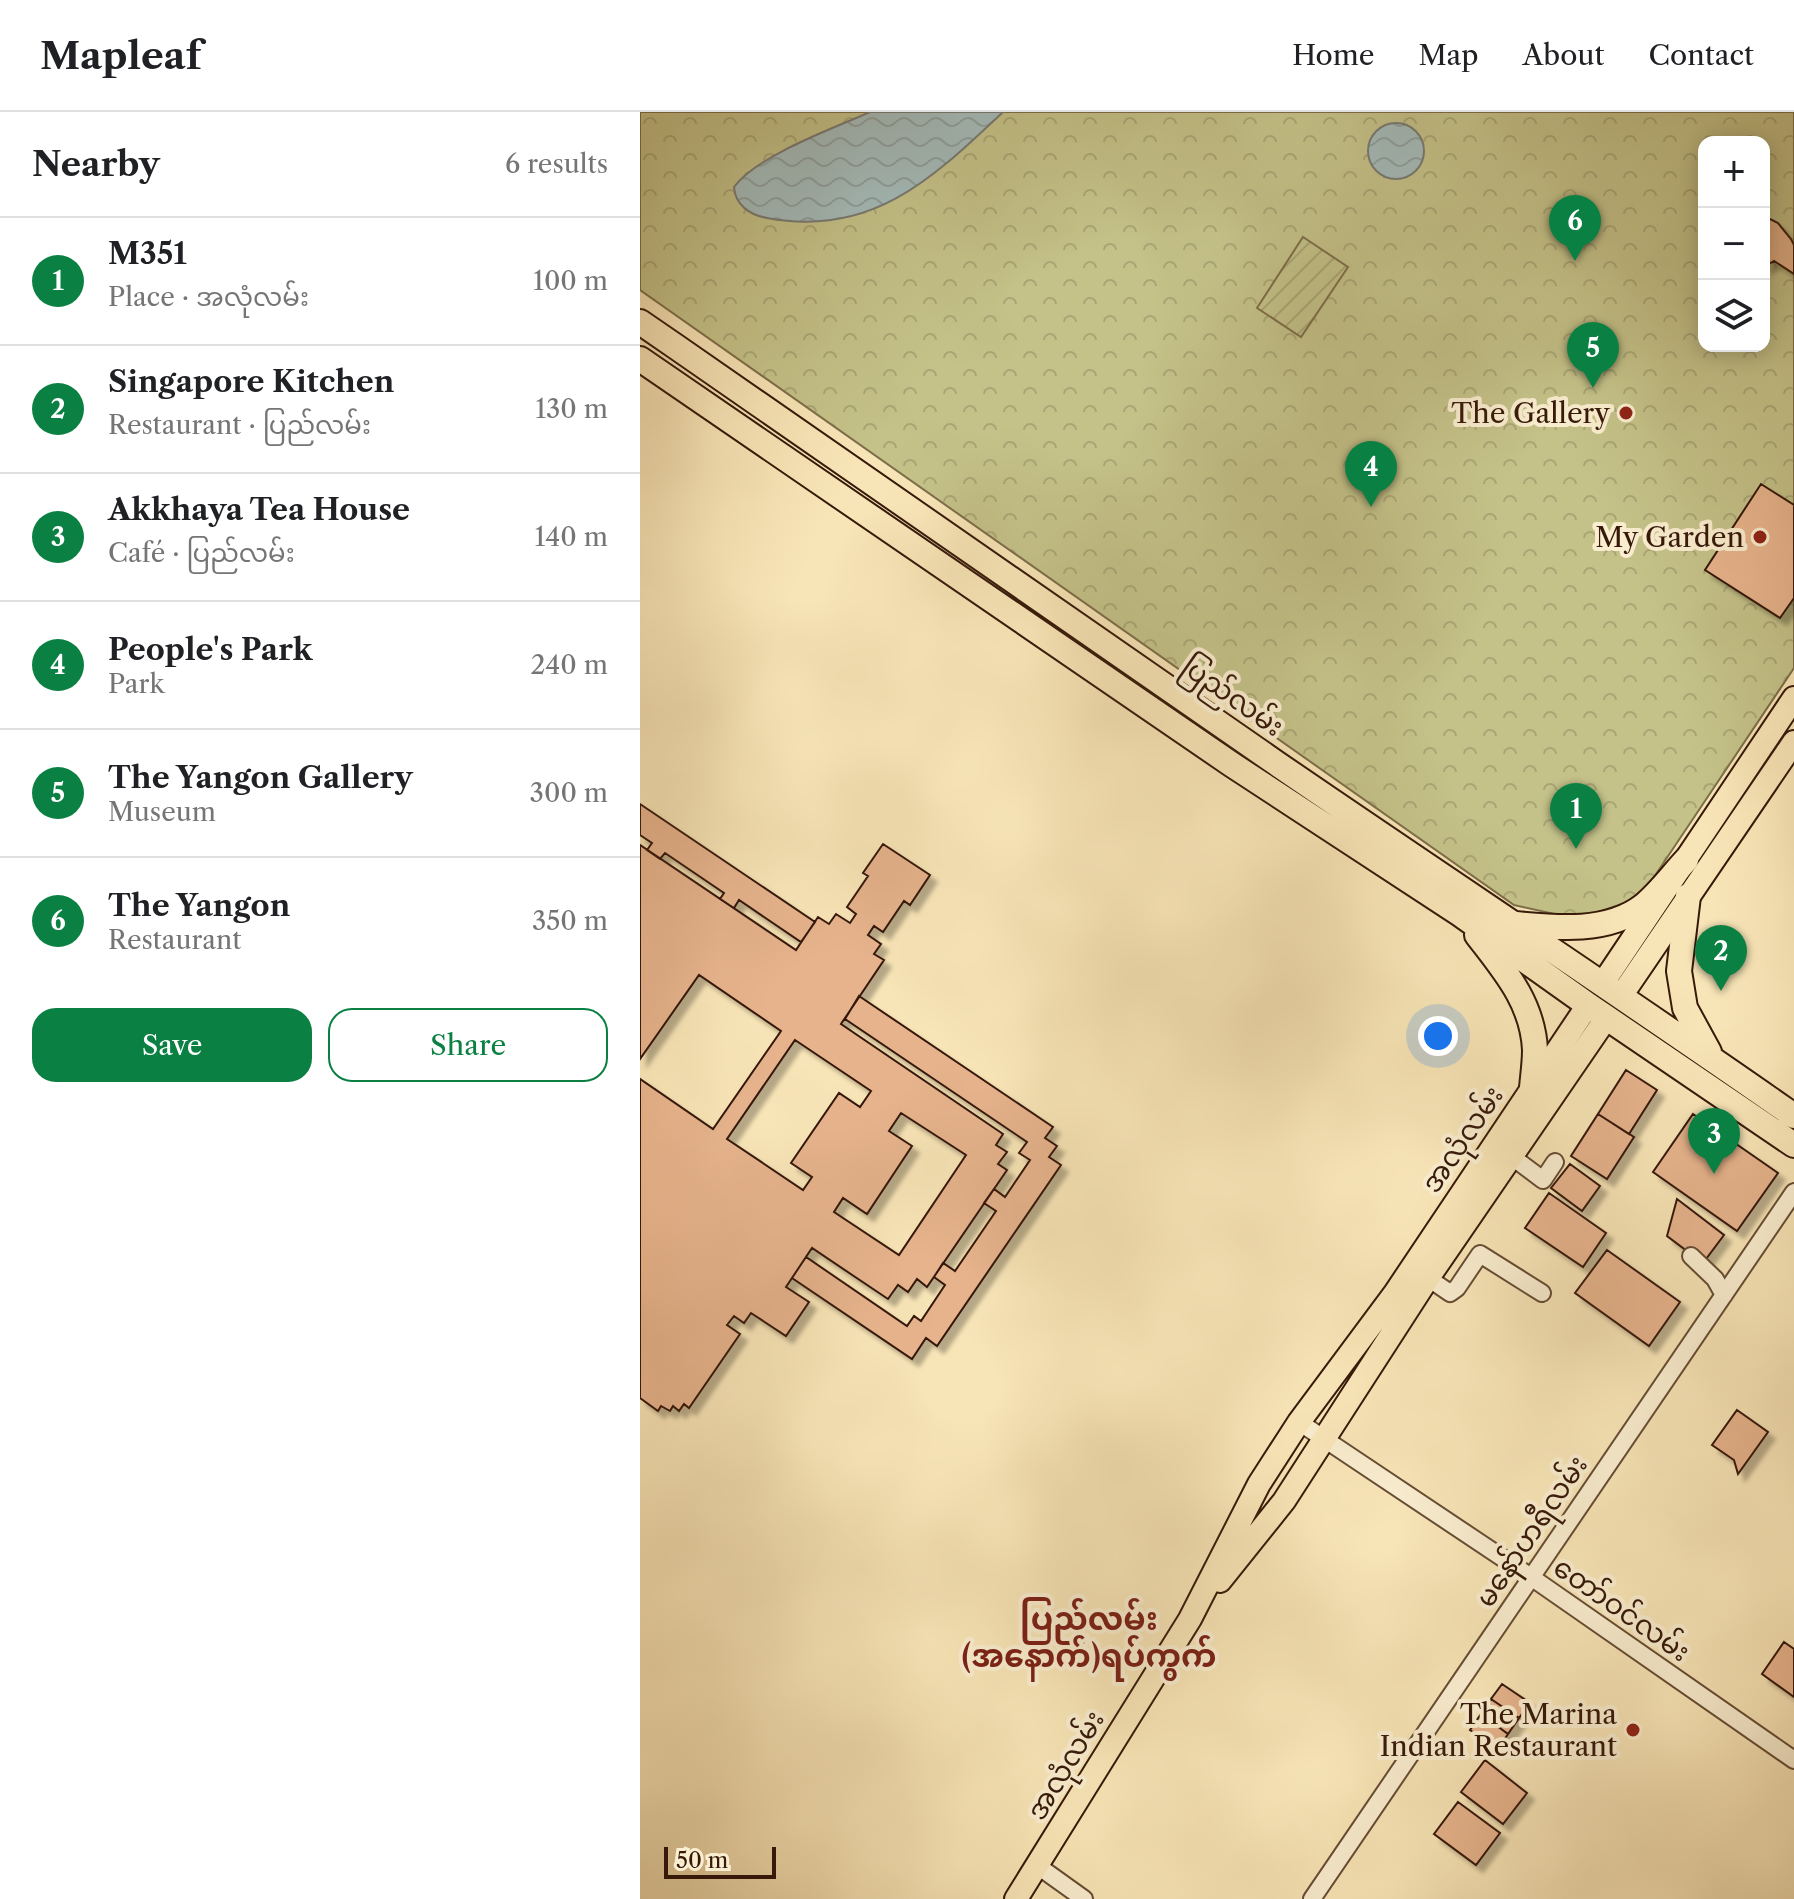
<!DOCTYPE html>
<meta charset="utf-8">
<style>
:root{--surface:#fff;--page:#f2f2f2;--text:#202124;--muted:#757577;--line:#e0e0e0;--accent:#0b8043}
body{margin:0;font-family:"Libre Caslon Text","Noto Sans Myanmar",serif;background:var(--page);color:var(--text)}
.controls{position:absolute;right:24px;top:24px;display:grid;overflow:hidden;border-radius:16px;box-shadow:0 4px 20px #0003}
.controls button{width:72px;height:72px;display:grid;place-items:center;padding:0;border:0;border-bottom:2px solid var(--line);background:var(--surface);color:var(--text);font:40px sans-serif}
.scale{position:absolute;left:24px;bottom:20px;width:112px;box-sizing:border-box;padding-left:8px;border:4px solid #361909;border-top:0;font-size:22px;line-height:28px;white-space:nowrap;color:#361909;-webkit-text-stroke:6px #faeed0;paint-order:stroke}
.you{position:absolute;left:798px;top:924px;width:28px;height:28px;margin:-20px;border:6px solid #fff;border-radius:50%;background:#1a73e8;box-shadow:0 0 0 12px #1a73e833}
.badge{display:grid;place-items:center;width:52px;height:52px;border-radius:50%;background:var(--accent);color:#fff;font-size:26px;font-weight:700}
.pin{position:absolute;translate:-50% -66px;filter:drop-shadow(0 2px 4px #0008)}
.pin::after{content:'';position:absolute;top:42px;width:28px;height:24px;background:inherit;clip-path:polygon(0 0,100% 0,50% 100%)}
.list{margin:0;padding:0;list-style:none}
h2{display:flex;justify-content:space-between;align-items:center;height:104px;margin:0;padding:0 32px;font-size:34px}
h2 small{font-size:26px;font-weight:400;color:var(--muted)}
.list li{display:grid;grid-template-columns:52px 1fr auto;gap:24px;align-items:center;box-sizing:border-box;height:128px;padding:0 32px;border-top:2px solid var(--line)}
.list b{display:block;font-size:30px;white-space:nowrap}
.list p{margin:0;font-size:26px;white-space:nowrap;color:var(--muted)}
.list em{font-size:26px;font-style:normal;color:var(--muted)}
.actions{display:flex;gap:16px;padding:24px 32px}
.actions a{flex:1;padding:18px 0;border:2px solid var(--accent);border-radius:24px;text-align:center;font-size:28px;color:var(--accent)}
.actions .main{background:var(--accent);color:#fff}
.icon{flex:none;width:44px;height:44px;fill:none;stroke:currentColor;stroke-width:2;stroke-linecap:round;stroke-linejoin:round}
.map{position:relative;flex:none;width:1154px;height:1787px;overflow:hidden}
header{display:flex;align-items:center;gap:48px;box-sizing:border-box;height:112px;padding:0 40px;background:var(--surface);border-bottom:2px solid var(--line)}
header strong{font-size:38px}
nav{display:flex;gap:44px;margin-inline-start:auto;font-size:28px}
main{display:flex}
aside{flex:1;background:var(--surface)}
.map>svg:first-child{display:block}
.park{fill:url(#park-crowns);stroke:#7d6e49;stroke-width:2;fill-rule:evenodd}
.garden{fill:url(#garden-furrows);stroke:#7d6e49;stroke-width:2}
.water{fill:url(#water-waves);stroke:#787b74;stroke-width:2}
.building{fill:#e6b38c;stroke:#361909;stroke-width:2;fill-rule:evenodd;filter:url(#shadow)}
.lines{fill:none;stroke-linecap:round;stroke-linejoin:round}
.minor-casing{stroke:#664c34;stroke-width:20}
.major-casing{stroke:#361909;stroke-width:26}
.highway-casing{stroke:#361909;stroke-width:28}
.minor{stroke:#faeed0;stroke-width:16}
.major{stroke:#f8e5b7;stroke-width:22}
.highway{stroke:#f8e5b7;stroke-width:24}
.poi-dot{fill:#8f2418;stroke:#faeed0;stroke-width:3}
.labels{text-anchor:middle;stroke-width:8;stroke-linejoin:round;paint-order:stroke}
.poi-label{font-size:28px;fill:#361909;stroke:#faeed0;text-anchor:end}
.street-label{font-size:28px;fill:#361909;stroke:#faeed0}
.quarter-label{font-size:32px;font-weight:bold;fill:#7a1f14;stroke:#faeed0}
</style>
<header>
<strong>Mapleaf</strong>
<nav><a>Home</a><a>Map</a><a>About</a><a>Contact</a></nav>
</header>
<main>
<aside>
<h2>Nearby<small>6 results</small></h2>
<ul class="list">
<li><span class="badge">1</span><div><b>M351</b><p>Place · အလုံလမ်း</p></div><em>100 m</em></li>
<li><span class="badge">2</span><div><b>Singapore Kitchen</b><p>Restaurant · ပြည်လမ်း</p></div><em>130 m</em></li>
<li><span class="badge">3</span><div><b>Akkhaya Tea House</b><p>Café · ပြည်လမ်း</p></div><em>140 m</em></li>
<li><span class="badge">4</span><div><b>People's Park</b><p>Park</p></div><em>240 m</em></li>
<li><span class="badge">5</span><div><b>The Yangon Gallery</b><p>Museum</p></div><em>300 m</em></li>
<li><span class="badge">6</span><div><b>The Yangon</b><p>Restaurant</p></div><em>350 m</em></li>
</ul>
<div class="actions"><a class="main">Save</a><a>Share</a></div>
</aside>
<div class="map">
<svg width="1154" height="1787" viewBox="0 0 1154 1787">
<defs>
<pattern id="park-crowns" width="20" height="18" patternUnits="userSpaceOnUse" patternTransform="scale(2)"><rect width="20" height="18" fill="#c4c289"/><path d="M2 6a3 3 0 1 1 6 0M12 15a3 3 0 1 1 6 0" fill="none" stroke="#a9a675"/></pattern>
<pattern id="garden-furrows" width="10" height="10" patternUnits="userSpaceOnUse" patternTransform="scale(2)"><rect width="10" height="10" fill="#c4c289"/><path d="M-1 1l2-2M0 10L10 0M9 11l2-2" fill="none" stroke="#a9a675"/></pattern>
<pattern id="water-waves" width="16" height="10" patternUnits="userSpaceOnUse" patternTransform="scale(2)"><rect width="16" height="10" fill="#a4bcbb"/><path d="M0 5q4-4 8 0t8 0" fill="none" stroke="#8ea19f"/></pattern>
<filter id="shadow"><feDropShadow dx="7" dy="7" stdDeviation="2" flood-color="#0004"/></filter>
</defs>
<rect width="100%" height="100%" fill="#f8e5b7"/>
<filter id="stains"><feTurbulence type="fractalNoise" baseFrequency=".0025" numOctaves="4"/><feColorMatrix values="0 0 0 0 .2 0 0 0 0 .09 0 0 0 0 .02 0 0 0 .5 -.17"/></filter>
<radialGradient id="worn" r=".72"><stop offset=".6" stop-color="#630" stop-opacity="0"/><stop offset="1" stop-color="#630" stop-opacity=".3"/></radialGradient>
<path class="park" d="M0 0H1154V556L1000 786 937 807 874 793 0 178ZM1064 30H1124V234H1064Z"/>
<path class="garden" d="M663 125 708 155 661 225 617 196Z"/>
<path class="water" d="M230 0H363C293 66 232 126 127 106 110 103 95 93 94 75 118 43 192 17 230 0Z
M728 39a28 28 0 1 1 56 0a28 28 0 1 1-56 0Z"/>
<path class="building" d="M1124 104 1138 111 1151 127 1154 133V162L1134 149 1124 155Z
M1121 372 1154 393V486L1140 506 1065 458Z
M0 692 175 810 161 830 99 788 94 796 80 787 84 781 25 741 20 747 7 738 12 731 0 723Z
M243 732 290 763 270 793 264 789 243 820 234 814 228 823 241 832 234 842 244 848 201 912 363 1022 356 1033 367 1040 358 1052 367 1058 287 1175 277 1167 268 1180 258 1173 248 1187 172 1136 146 1175 169 1190 146 1224 111 1201 104 1211 94 1204 87 1213 100 1222 49 1296 44 1292 39 1299 33 1294 30 1299 21 1294 18 1299 0 1286V967L73 1017 141 919 59 863 0 947V733L156 838 178 805 189 812 196 802 210 811 216 802 207 795 228 764 223 761ZM155 928 231 979 220 995 199 981 151 1051 172 1065 163 1078 87 1027ZM261 1001 326 1043 259 1143 194 1100 203 1086 227 1102 272 1034 249 1019Z
M219 884 413 1015 405 1026 417 1034 409 1045 421 1053 297 1234 286 1226 272 1247 152 1166 166 1145 267 1214 274 1204 281 1209 305 1173 294 1165 303 1151 315 1159 356 1099 344 1091 354 1077 365 1085 390 1048 379 1041 387 1030 205 907Z
M986 958 1017 978 989 1022 958 1002Z
M958 1002 994 1025 967 1067 931 1044Z
M1053 1002 1138 1061 1097 1119 1013 1060Z
M930 1052 960 1074 942 1099 911 1076Z
M909 1081 966 1121 943 1155 885 1116Z
M1037 1087 1084 1123 1063 1151 1027 1124Z
M967 1138 1040 1190 1009 1234 935 1181Z
M1097 1298 1128 1320 1098 1362 1094 1348 1072 1333Z
M1144 1530 1154 1537V1585L1122 1562Z
M862 1572 890 1591 879 1606 851 1587Z
M851 1587 879 1606 868 1622 841 1602Z
M841 1602 868 1622 858 1637 830 1618Z
M845 1648 887 1681 863 1712 821 1680Z
M818 1690 860 1721 836 1753 794 1722Z"/>
<g class="lines">
<defs>
<path id="minor" d="M871 1044 903 1068 915 1050
M1051 1144 1075 1167 1084 1183
M788 1166 810 1181 817 1176 840 1142 902 1181
M659 1310 891 1465 1154 1648
M398 1754 444 1787
M672 1787 1154 1080"/>
<path id="major" d="M963 871 1154 586
M981 884 1154 630
M580 1469 644 1389 788 1166 967 905
M376 1787 550 1507 619 1372 659 1310 755 1181 948 893"/>
<path id="highway" d="M0 210C213 356 424 505 636 651 808 769 983 884 1154 1004
M0 247 591 652 820 802 948 893 1154 1033
M1048 784 1039 859 1045 896 1069 940
M876 812C917 816 968 821 1003 794 1019 781 1032 763 1046 748
M837 823C864 858 893 891 895 938 895 951 893 964 892 976"/>
</defs>
<use href="#minor" class="minor-casing"/>
<use href="#major" class="major-casing"/>
<use href="#highway" class="highway-casing"/>
<use href="#minor" class="minor"/>
<use href="#major" class="major"/>
<use href="#highway" class="highway"/>
</g>
<g class="poi-dot">
<circle cx="986" cy="301" r="8"/>
<circle cx="1120" cy="425" r="8"/>
<circle cx="993" cy="1618" r="8"/>
</g>
<g class="labels">
<g class="poi-label">
<text x="970" y="311">The Gallery</text>
<text x="1104" y="435">My Garden</text>
<text x="977" y="1612">The Marina<tspan x="977" dy="32">Indian Restaurant</tspan></text>
</g>
<g class="street-label">
<text transform="translate(593 584) rotate(35)" y="10">ပြည်လမ်း</text>
<text transform="translate(822 1027) rotate(-56)" y="10">အလုံလမ်း</text>
<text transform="translate(891 1419) rotate(-56)" y="10">မနော်ဟရီလမ်း</text>
<text transform="translate(982 1497) rotate(35)" y="10">တော်ဝင်လမ်း</text>
<text transform="translate(425 1653) rotate(-59)" y="10">အလုံလမ်း</text>
</g>
<g class="quarter-label">
<text x="449" y="1518">ပြည်လမ်း<tspan x="449" dy="37">(အနောက်)ရပ်ကွက်</tspan></text>
</g>
</g>
<rect width="100%" height="100%" filter="url(#stains)"/>
<rect width="100%" height="100%" fill="url(#worn)"/>
</svg>
<div class="controls">
<button>+</button>
<button>−</button>
<button><svg class="icon" aria-label="layers" viewBox="0 0 24 24"><path d="M12 4l9 5-9 5-9-5zM3 14l9 5 9-5"/></svg></button>
</div>
<div class="scale">50 m</div>
<div class="you"></div>
<div class="pin badge" style="left:936px;top:737px">1</div>
<div class="pin badge" style="left:1081px;top:879px">2</div>
<div class="pin badge" style="left:1074px;top:1062px">3</div>
<div class="pin badge" style="left:731px;top:395px">4</div>
<div class="pin badge" style="left:953px;top:276px">5</div>
<div class="pin badge" style="left:935px;top:149px">6</div>
</div>
</main>
